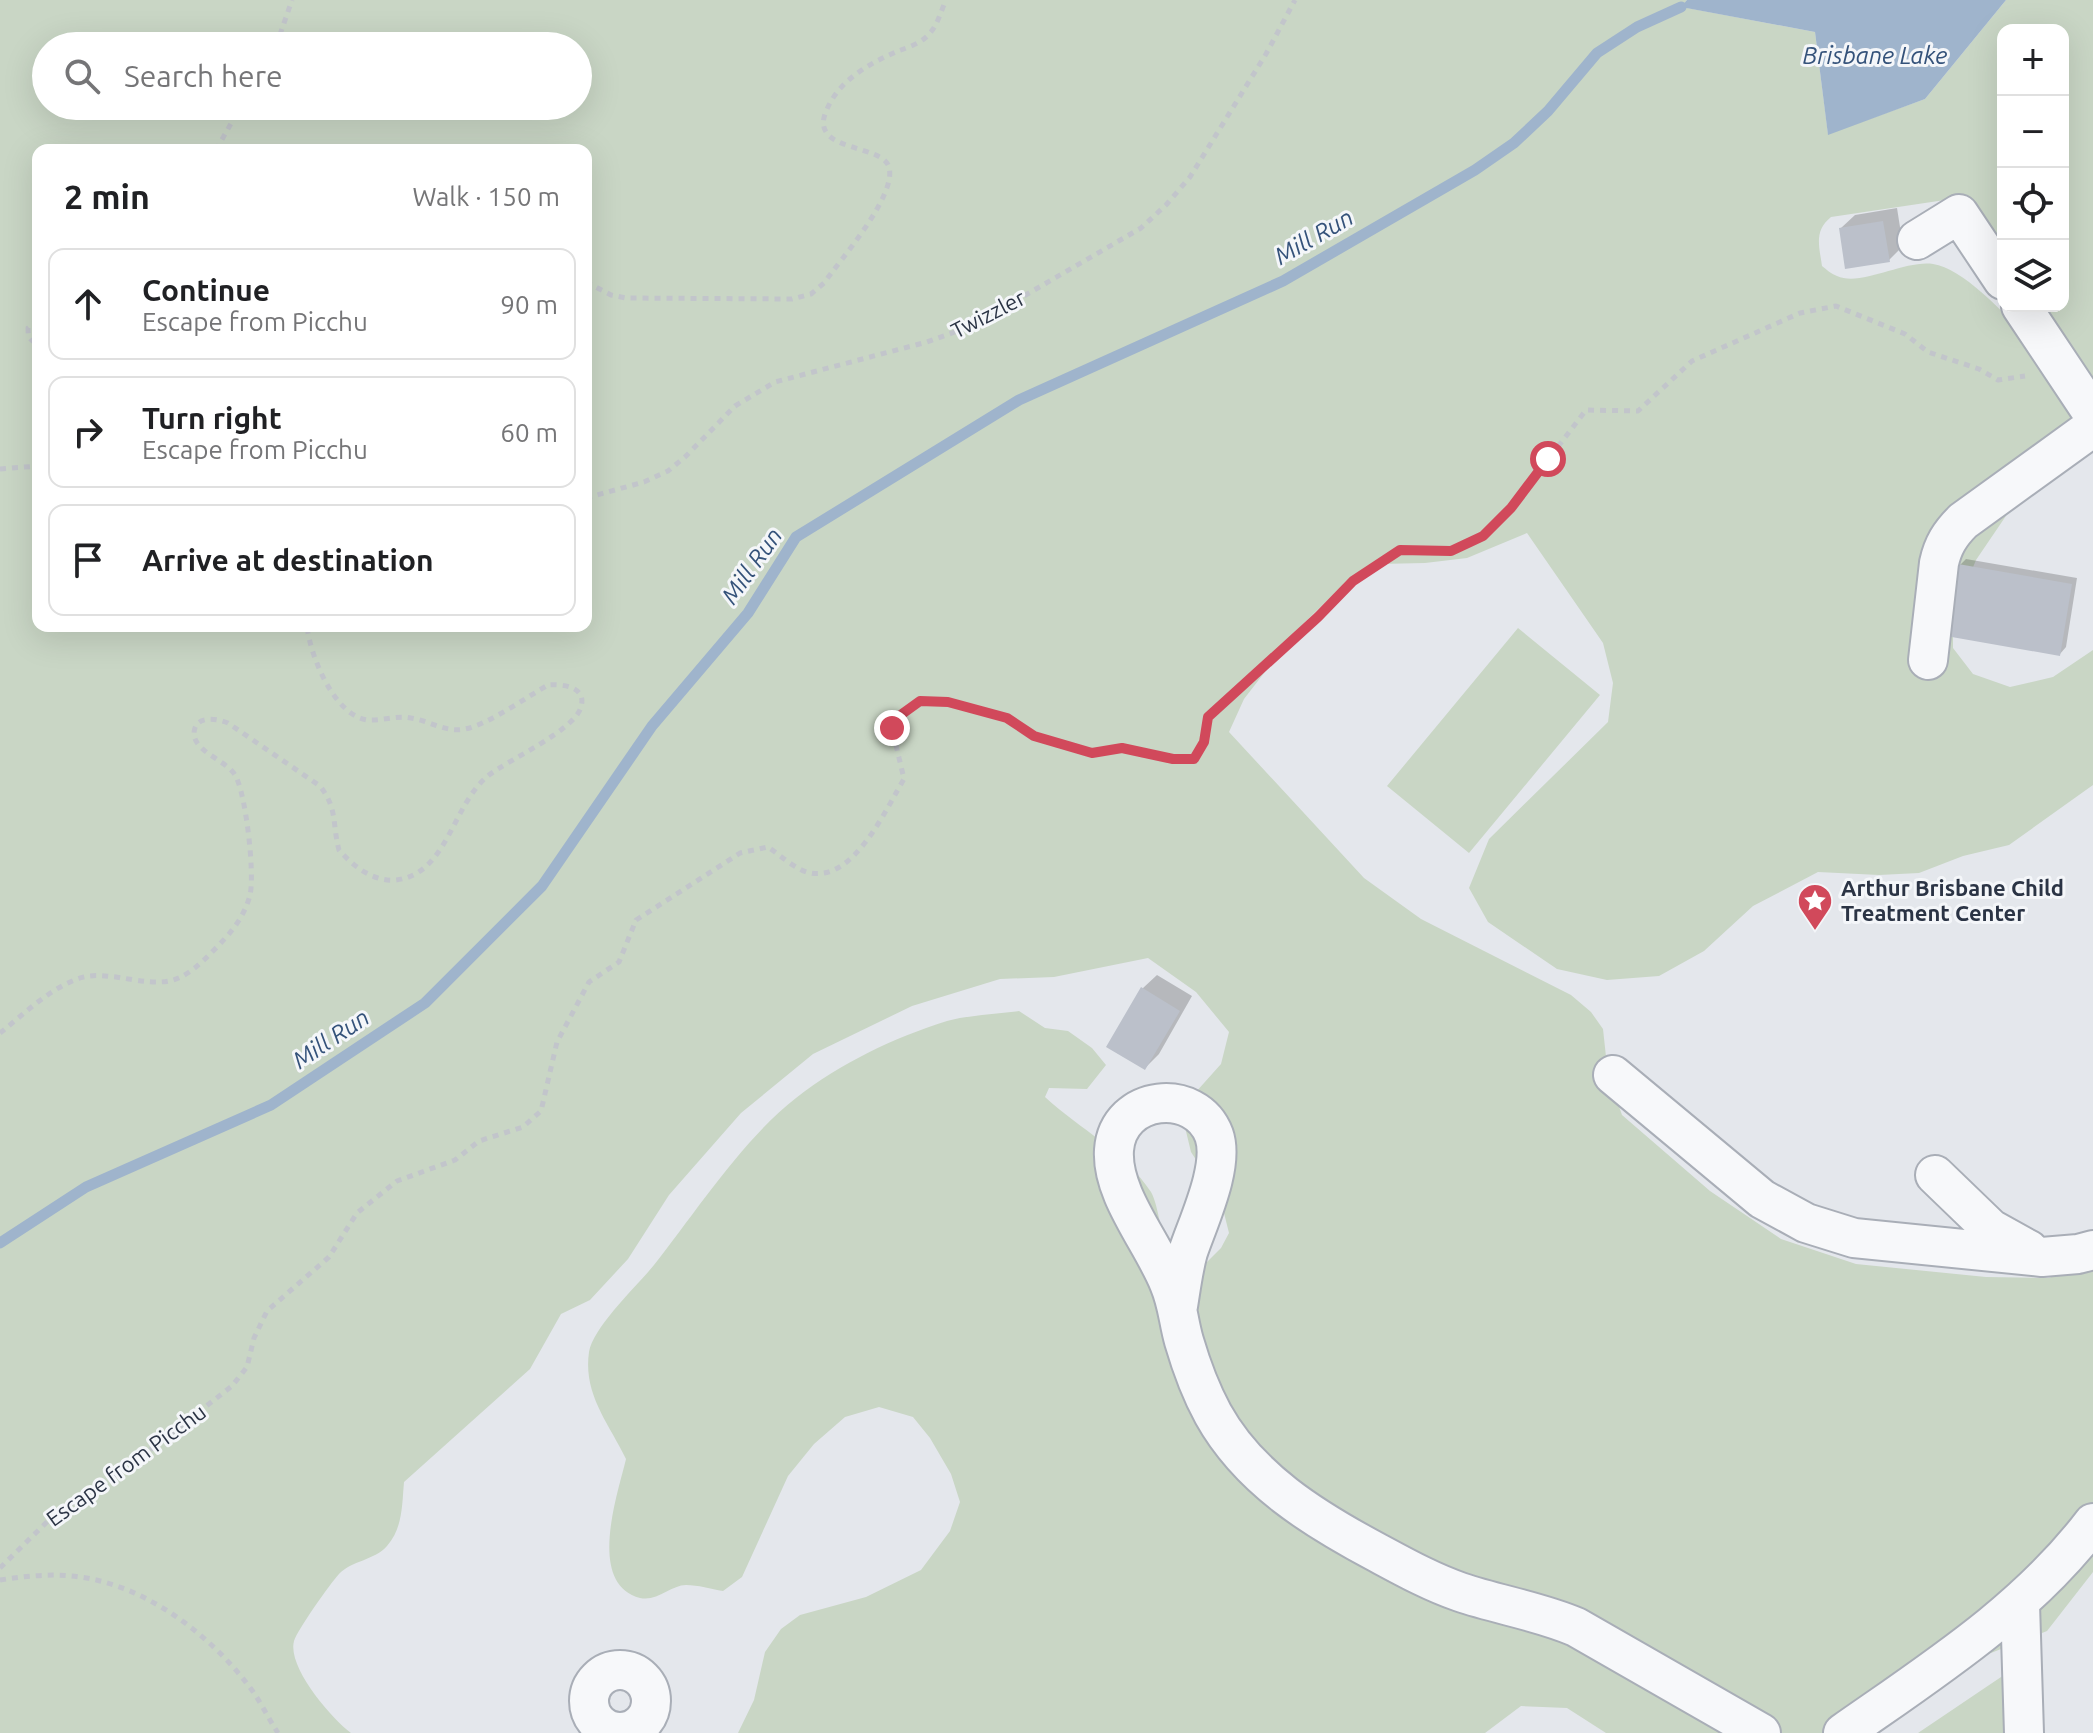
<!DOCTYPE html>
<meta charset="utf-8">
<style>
:root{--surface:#fff;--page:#f6f6f6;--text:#202124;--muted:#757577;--line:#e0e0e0}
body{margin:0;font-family:Ubuntu,sans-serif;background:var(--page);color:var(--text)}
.controls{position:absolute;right:24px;top:24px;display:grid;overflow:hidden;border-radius:16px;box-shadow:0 8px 32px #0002}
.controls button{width:72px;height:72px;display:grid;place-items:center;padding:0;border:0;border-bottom:2px solid var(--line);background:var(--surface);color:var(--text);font:40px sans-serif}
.stop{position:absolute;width:24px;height:24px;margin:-18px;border:6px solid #d1495b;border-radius:50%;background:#fff}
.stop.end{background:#d1495b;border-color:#fff;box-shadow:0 2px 8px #0008}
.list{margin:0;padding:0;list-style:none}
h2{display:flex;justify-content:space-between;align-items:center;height:104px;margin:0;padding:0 32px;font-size:34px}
h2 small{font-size:26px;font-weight:400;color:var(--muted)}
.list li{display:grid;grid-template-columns:52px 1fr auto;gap:24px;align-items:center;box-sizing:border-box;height:112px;margin:0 16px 16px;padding:0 16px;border:2px solid var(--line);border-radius:16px}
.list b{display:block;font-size:30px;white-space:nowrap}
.list p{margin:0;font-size:26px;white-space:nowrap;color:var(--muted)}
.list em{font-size:26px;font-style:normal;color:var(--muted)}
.icon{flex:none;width:44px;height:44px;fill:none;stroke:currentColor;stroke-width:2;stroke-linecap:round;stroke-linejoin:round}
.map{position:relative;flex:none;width:2093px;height:1733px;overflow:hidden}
.search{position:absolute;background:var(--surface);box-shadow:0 8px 32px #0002;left:32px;top:32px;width:560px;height:88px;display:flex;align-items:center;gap:20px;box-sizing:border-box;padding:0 28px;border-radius:44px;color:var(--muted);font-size:30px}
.panel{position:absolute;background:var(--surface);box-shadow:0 8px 32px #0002;left:32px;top:144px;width:560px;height:488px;border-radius:16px}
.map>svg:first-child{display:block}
.green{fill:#c9d6c5;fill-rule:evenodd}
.water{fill:#9fb4cc}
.shadow{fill:#0003}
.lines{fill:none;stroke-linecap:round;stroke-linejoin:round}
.stream{stroke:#9fb4cc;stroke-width:11}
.building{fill:#bbc0ca}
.minor-casing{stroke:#a9aeb7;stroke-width:42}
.path{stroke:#c2c5cb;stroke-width:5;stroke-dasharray:6 6;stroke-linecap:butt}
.minor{stroke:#f7f8fa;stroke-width:38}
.route{stroke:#d1495b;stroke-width:10}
.labels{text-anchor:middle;stroke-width:6;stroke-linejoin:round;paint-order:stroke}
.street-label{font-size:22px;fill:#2b3445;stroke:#f4f6f9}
.poi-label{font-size:22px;font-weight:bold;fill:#2b3445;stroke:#f4f6f9;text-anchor:start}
.water-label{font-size:24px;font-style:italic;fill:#34527a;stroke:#f4f6f9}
</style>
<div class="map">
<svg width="2093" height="1733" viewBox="0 0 2093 1733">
<rect width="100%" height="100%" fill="#e4e7ec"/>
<path class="green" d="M0 0H1687L1682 7 1815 32 1828 134 1925 99 2006 0H2093V389L2037 306H2063V30H2003V252L1970 209 1945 200 1831 217C1814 231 1819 245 1822 266 1826 269 1831 274 1837 276 1861 287 1904 260 1933 264 1981 272 2055 373 2087 411L2012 507 1976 560 1953 616V648L1973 674 2010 687 2053 677 2093 650V785L2009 845 1963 856 1919 873 1879 875 1818 872 1753 906 1704 951 1659 976 1607 980 1557 969 1488 922 1469 888 1489 839 1608 722 1613 683 1603 643 1527 533 1467 558 1425 563 1379 564 1350 578 1298 629 1244 699 1229 732 1364 878 1421 919 1571 995 1591 1012 1603 1029 1608 1075 1622 1115 1710 1191 1781 1239 1856 1264 1986 1277 2048 1278 2093 1265V1572L2047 1631 1925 1679 1871 1733H1606L1567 1708 1521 1706 1485 1733H738L754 1700 765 1652 781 1629 800 1615 866 1597 921 1570 950 1531 960 1502 951 1474 930 1438 913 1417 879 1407 845 1417 814 1444 788 1476 742 1577 723 1591C711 1589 698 1585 686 1585 671 1585 657 1602 640 1598 586 1584 618 1493 626 1459 608 1422 583 1394 589 1352 593 1327 638 1285 654 1265 695 1213 744 1138 796 1098 841 1063 893 1038 947 1021 969 1015 996 1014 1019 1011L1045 1028 1068 1031 1092 1048 1106 1065 1087 1089 1049 1088 1045 1097C1080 1129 1125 1152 1151 1192 1158 1203 1163 1243 1167 1258L1204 1265 1221 1248 1229 1233 1220 1197 1191 1152 1184 1123 1187 1102 1221 1064 1229 1032 1196 992 1148 958 1054 977 1000 979 912 1006 813 1054 741 1113 669 1195 628 1259 590 1300 561 1314 530 1369 404 1482C402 1504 403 1528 387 1546 375 1560 351 1561 339 1574 330 1584 298 1629 294 1641 287 1667 331 1718 351 1733H0ZM46 46H578V106H46ZM38 150H586V626H38Z
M1518 628 1600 695 1469 853 1387 786Z
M2004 1675V1733H1918Z"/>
<path class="water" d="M1687 0H2006L1925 99 1828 135 1815 32 1681 7Z"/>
<path class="shadow" d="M1897 208 1903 246 1889 260 1841 228 1855 215Z
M1966 559 2077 578 2066 647 2060 654 1960 565Z
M1157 975 1192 996 1159 1054 1145 1068 1143 988Z"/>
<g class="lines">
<path class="stream" d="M0 1243 86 1187 271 1105 425 1003 542 886 652 726 748 613 796 537 1019 400 1283 281 1475 170 1514 143 1548 111 1597 53 1637 27 1681 7"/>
</g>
<path class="building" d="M1883 221 1890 262 1845 269 1839 228Z
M1958 564 2072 584 2060 656 1946 636Z
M1141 987 1180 1011 1145 1070 1106 1047Z"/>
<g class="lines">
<defs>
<path id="minor" d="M1917 240 1959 214 2003 280
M2021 306 2093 414
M1928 660 1939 563C1943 545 1950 534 1963 521L2093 427
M1613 1075 1762 1199 1806 1223 1854 1238 2042 1257 2078 1254 2093 1250
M1935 1175 1991 1229 2029 1250
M1178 1306C1181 1288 1183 1270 1188 1252 1198 1222 1225 1166 1214 1135 1196 1087 1118 1094 1114 1150 1111 1194 1152 1241 1169 1283 1178 1304 1178 1320 1184 1341 1191 1365 1201 1392 1213 1414 1249 1479 1314 1519 1378 1553 1404 1567 1431 1582 1460 1592 1498 1605 1539 1611 1576 1627L1761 1733
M2020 1604 2024 1733
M589 1701a31 31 0 1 1 62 0a31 31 0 1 1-62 0Z
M1843 1733C1933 1670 2026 1611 2093 1523"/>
</defs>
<use href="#minor" class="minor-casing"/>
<path class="path" d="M276 46 292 0
M216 150 241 106
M586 282 611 295 626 298 792 299 811 294 824 283C840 260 897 196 889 167 882 144 812 152 825 114 837 81 868 64 898 51 909 47 922 43 930 33 938 24 941 11 946 0
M38 320 28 328C28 336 29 341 38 343
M0 469 38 466
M586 498 644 482 668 471 685 457 735 406 775 382 927 342 974 325 1141 228 1166 205 1190 177 1266 54 1295 0
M0 1033C24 1014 50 988 80 978 92 974 104 976 116 977 166 985 177 988 214 950 230 934 244 918 250 895 255 875 246 793 235 775 226 760 194 752 194 733 195 714 218 719 228 723L320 786C338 809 332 824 339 850 353 866 373 882 396 880 448 874 452 804 489 775 510 759 575 730 581 707 587 686 562 684 548 685 527 697 487 725 465 729 446 733 430 721 411 718 397 715 382 721 368 720 334 716 310 655 307 626
M0 1568 55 1514 128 1467 232 1386 247 1367 254 1338 267 1311 329 1257 357 1213 397 1181 455 1160 479 1141 523 1127 541 1111 557 1042 589 982 619 962 636 920 740 853 768 847C780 855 797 871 811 873 854 881 886 809 904 779L892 728 902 714 920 701 948 702 1007 718 1034 736 1092 753 1122 748 1173 759H1194L1204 742 1208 717 1318 617 1353 581 1400 550 1451 551 1483 536 1511 508 1586 410 1638 411 1692 361 1800 313 1836 306 1905 334 1928 352 1979 369 1998 380 2025 376
M0 1580C27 1576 53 1573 80 1577 146 1586 209 1634 248 1685 260 1700 268 1718 278 1733"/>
<use href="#minor" class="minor"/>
</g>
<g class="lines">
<path class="route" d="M892 728 902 714 920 701 948 702 1007 718 1034 736 1092 753 1122 748 1173 759H1194L1204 742 1208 717 1318 617 1353 581 1400 550 1451 551 1483 536 1511 508 1548 459"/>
</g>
<defs>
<symbol id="sight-pin" viewBox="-11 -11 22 30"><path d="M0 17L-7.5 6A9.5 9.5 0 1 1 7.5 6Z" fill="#d1495b" stroke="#f4f6f9"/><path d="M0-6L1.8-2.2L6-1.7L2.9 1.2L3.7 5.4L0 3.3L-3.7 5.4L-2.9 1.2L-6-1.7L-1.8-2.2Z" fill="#fff"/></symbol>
</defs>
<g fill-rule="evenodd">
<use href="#sight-pin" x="1795" y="881" width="40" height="54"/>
</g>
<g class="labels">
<g class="street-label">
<text transform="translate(988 314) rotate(-27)" y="8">Twizzler</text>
<text transform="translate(126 1465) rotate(-36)" y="8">Escape from Picchu</text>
</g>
<g class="poi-label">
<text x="1841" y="896">Arthur Brisbane Child<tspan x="1841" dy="25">Treatment Center</tspan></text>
</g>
<g class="water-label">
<text x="1875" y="64">Brisbane Lake</text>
<text transform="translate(1314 237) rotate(-30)" y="8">Mill Run</text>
<text transform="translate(752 566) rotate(-55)" y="8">Mill Run</text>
<text transform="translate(331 1039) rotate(-34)" y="8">Mill Run</text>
</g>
</g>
</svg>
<div class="controls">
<button>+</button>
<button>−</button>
<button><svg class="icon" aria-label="locate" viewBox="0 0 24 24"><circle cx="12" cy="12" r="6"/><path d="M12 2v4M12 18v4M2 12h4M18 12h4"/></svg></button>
<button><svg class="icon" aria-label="layers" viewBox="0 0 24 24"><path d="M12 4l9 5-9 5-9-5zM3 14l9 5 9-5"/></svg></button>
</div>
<div class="stop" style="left:1548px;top:459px"></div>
<div class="stop end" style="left:892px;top:728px"></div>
<div class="search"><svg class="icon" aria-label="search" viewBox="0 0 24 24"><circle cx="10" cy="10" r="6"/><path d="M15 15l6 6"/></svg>Search here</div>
<section class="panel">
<h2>2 min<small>Walk · 150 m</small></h2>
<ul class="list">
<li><svg class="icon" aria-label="ahead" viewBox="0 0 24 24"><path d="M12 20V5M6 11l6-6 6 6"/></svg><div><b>Continue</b><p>Escape from Picchu</p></div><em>90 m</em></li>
<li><svg class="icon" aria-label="right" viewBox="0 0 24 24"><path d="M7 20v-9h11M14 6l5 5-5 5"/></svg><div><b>Turn right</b><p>Escape from Picchu</p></div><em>60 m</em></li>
<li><svg class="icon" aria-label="arrive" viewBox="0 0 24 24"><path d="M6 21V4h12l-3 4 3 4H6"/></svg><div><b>Arrive at destination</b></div></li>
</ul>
</section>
</div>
